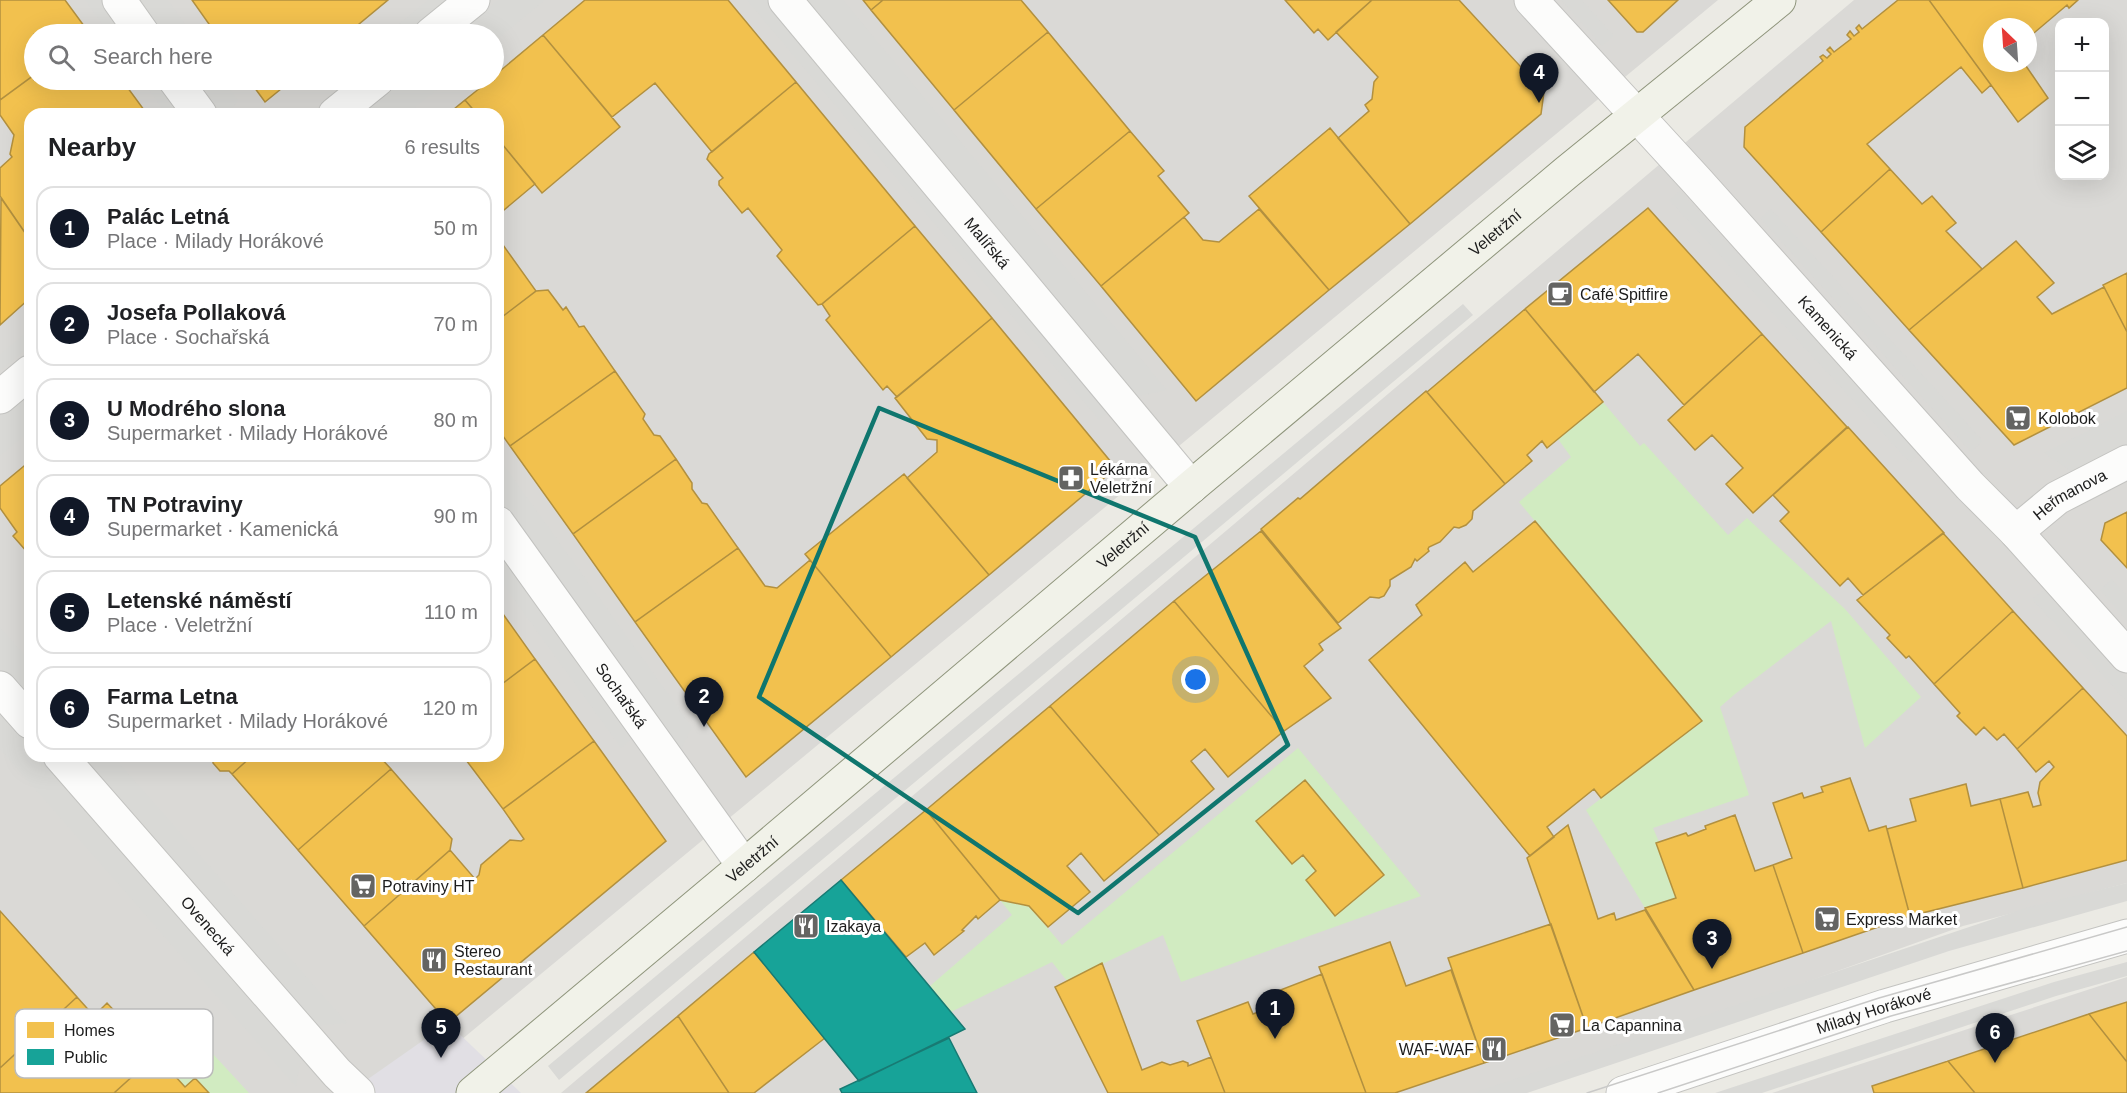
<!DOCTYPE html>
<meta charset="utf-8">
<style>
:root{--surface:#fff;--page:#f2f2f2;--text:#202124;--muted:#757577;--line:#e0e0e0;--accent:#111827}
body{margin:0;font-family:Arial,sans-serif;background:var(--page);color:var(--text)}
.controls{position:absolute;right:18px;top:18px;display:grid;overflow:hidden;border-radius:12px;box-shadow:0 6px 24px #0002}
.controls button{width:54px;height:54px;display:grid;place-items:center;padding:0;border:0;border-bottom:2px solid var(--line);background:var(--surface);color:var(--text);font:30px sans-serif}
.compass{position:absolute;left:1983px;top:18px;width:54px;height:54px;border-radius:50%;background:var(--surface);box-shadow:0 6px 24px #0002;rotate:335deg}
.you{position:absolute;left:1196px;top:680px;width:21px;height:21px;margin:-15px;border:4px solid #fff;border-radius:50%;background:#1a73e8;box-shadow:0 0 0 9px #1a73e833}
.badge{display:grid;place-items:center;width:39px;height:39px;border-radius:50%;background:var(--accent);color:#fff;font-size:20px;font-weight:700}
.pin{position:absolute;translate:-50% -50px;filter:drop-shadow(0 2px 3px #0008)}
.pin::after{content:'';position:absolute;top:32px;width:21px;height:18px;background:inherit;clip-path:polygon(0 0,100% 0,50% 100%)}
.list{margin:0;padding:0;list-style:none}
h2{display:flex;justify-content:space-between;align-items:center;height:78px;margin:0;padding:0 24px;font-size:26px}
h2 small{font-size:20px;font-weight:400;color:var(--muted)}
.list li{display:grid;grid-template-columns:39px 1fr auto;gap:18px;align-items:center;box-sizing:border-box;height:84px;margin:0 12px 12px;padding:0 12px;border:2px solid var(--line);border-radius:18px}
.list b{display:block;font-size:22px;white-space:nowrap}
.list p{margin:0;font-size:20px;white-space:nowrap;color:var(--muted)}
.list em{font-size:20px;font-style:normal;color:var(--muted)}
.icon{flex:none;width:33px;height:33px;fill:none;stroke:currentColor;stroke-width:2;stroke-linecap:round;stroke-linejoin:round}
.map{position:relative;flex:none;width:2127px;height:1093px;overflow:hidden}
.search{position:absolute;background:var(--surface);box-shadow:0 6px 24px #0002;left:24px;top:24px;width:480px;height:66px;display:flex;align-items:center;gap:15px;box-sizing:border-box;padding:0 21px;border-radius:33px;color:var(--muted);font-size:22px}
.panel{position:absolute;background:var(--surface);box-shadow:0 6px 24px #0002;left:24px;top:108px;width:480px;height:654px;border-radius:18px}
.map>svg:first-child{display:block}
.residential{fill:#dad9d6;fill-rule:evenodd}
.grass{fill:#d1ebc1;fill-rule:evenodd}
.parking{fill:#d9d9d6}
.plaza{fill:#e1dfe4}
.homes{fill:#f2c14e;stroke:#b2903f;stroke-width:1.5}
.public{fill:#17a398;stroke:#187a73;stroke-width:1.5}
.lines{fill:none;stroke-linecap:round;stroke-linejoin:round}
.minor-casing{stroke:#c3c3c0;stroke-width:35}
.secondary-casing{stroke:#8f957c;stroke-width:35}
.minor{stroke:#fcfcfb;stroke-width:33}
.secondary{stroke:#f1f2e9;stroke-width:33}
.tram{stroke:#c9c9c8;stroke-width:1.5}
.marked{fill:none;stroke:#0f766e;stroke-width:4.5;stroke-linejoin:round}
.labels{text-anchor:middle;stroke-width:6;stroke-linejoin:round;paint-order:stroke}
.street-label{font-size:16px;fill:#1c1c1c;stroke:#fff}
.poi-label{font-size:16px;fill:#1c1c1c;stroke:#fff;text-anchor:start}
.key{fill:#fff;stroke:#bbb;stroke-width:1.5}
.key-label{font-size:16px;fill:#1c1c1c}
</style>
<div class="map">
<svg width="2127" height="1093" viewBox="0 0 2127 1093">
<rect width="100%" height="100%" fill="#ebeae4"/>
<path class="residential" d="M0 0H1718L397 1093H0ZM34 34H494V80H34ZM30 114H498V756H30Z
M1854 0H2127V883L1963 926 1497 1093H561ZM2060 22H2104V176H2060ZM1992 27H2028V63H1992Z
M2127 977V1093H1772Z"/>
<path class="grass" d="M1603 402 1640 446 1644 443 1728 535 1747 518 1845 609 1921 697 1865 748 1831 621 1735 694 1720 707 1749 795 1653 828 1659 842 1656 844 1676 898 1645 908 1586 810 1702 721 1519 502 1571 457 1558 439Z
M1298 748 1421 896 1181 982 1163 935 1067 981 1052 962 951 1012 930 986 1012 915 1000 900 1029 906 1062 945ZM1256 821 1384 875 1335 916 1306 880 1316 871 1303 855 1292 864Z
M188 1027 249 1093H209L195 1078 185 1087 156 1055Z"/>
<path class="parking" d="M85 0H101L126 34H109Z
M131 0H168L192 34H156Z
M428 0H449L408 34H387Z
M498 0H545L494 42V34H456Z
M747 0H769L1111 410 1099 420Z
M803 0H843L1167 390 1130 398Z
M1561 0H1582L1614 36 1602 46Z
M142 80H158L183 114H166Z
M188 80H223L238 100 229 114H212Z
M401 80H449L407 114H359Z
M1680 191 1919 453 1910 463 1669 200Z
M1771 209 1983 441 1971 452 1760 218Z
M1463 304 1473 315 559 1080 548 1066Z
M30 329V346L0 371V354Z
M30 387V431L0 456V412Z
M2127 411V445L2072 472 2044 453Z
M498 457 692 727 678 756 498 504Z
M498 552 632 739 621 748 498 577Z
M2112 579 2127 596V621L2100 590Z
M2044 590 2127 680V702L2032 599Z
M0 627 30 661V704L0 670Z
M0 705 30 739V756H45L302 1052 296 1087 0 749Z
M76 756H113L347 1023 311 1026Z
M2127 883V901L1949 951 1527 1093H1473L2026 908Z
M2127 962V976L2056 996 1762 1093H1715L2054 982Z"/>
<path class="plaza" d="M448 1023 521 1093H348Z"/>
<path class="homes" d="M0 0H65L90 34H34V75L0 100Z
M192 0H388L347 34H216Z
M585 0H728L796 82 712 152 655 83 612 117 543 35Z
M863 0H883L871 10Z
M883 0H1021L1048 32 954 110 871 10Z
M1285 0H1372L1328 40 1318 29 1314 33Z
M1372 0H1459L1544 92 1541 114 1410 224 1338 138 1369 111 1365 105 1372 99 1374 82 1378 77 1336 32Z
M1608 0H1678L1643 32H1637Z
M1898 0H1929L1991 85 1982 93 1961 67 1867 144 1890 169 1821 232 1744 147 1745 127 1823 61 1820 57 1823 55 1827 58 1831 54 1827 50 1830 47 1834 52 1851 39 1847 35 1850 31 1854 36 1859 32 1856 28 1859 25 1862 29Z
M1929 0H2078L2069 8 2067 5 2028 38V27H1992V63H2024L2048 98 2018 122Z
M1048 32 1130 131 1036 209 954 110Z
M543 35 620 127 542 193 498 139V114H477L465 100 490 80H494V76Z
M34 75V80H122L147 114H30V240L0 196V168L12 157 10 154 14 135 0 115V100Z
M249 80H292L265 102Z
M796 82 915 226 822 304 818 305 777 256 782 250 748 208 742 213 719 185V181L723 178 707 159 709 154Z
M465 100 477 114H448Z
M1330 128 1410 224 1329 290 1249 196Z
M1130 131 1164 171 1158 176 1189 213 1101 286 1036 209Z
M498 139 535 184 498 215Z
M1890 169 1922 204 1932 196 1956 223 1946 231 1982 269 1909 330 1821 232Z
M1 198 30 240V298L0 325Z
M1648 208 1762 334 1684 405 1638 354 1594 392 1525 309Z
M1259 209 1329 290 1196 401 1101 286 1184 217 1203 240 1219 242Z
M915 226 992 318 897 397 887 386 883 390 826 320 830 316 822 304Z
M498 238 536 291 498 320Z
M2016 241 2054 283 2037 297 2052 314 2104 287 2127 332V388L2014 445 1909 330Z
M2127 273V332L2103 285Z
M548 290 563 310 566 307 579 327 584 326 615 371 510 446 498 429V320L536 291Z
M1525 309 1603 402 1547 448 1542 441 1527 455 1532 461 1505 484 1427 392Z
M992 318 1116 468 989 575 907 478 937 452V440L927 439 895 398Z
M1762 334 1847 427 1753 513 1726 484 1743 468 1712 435 1695 450 1668 420Z
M615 371 645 414 643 419 654 435 660 436 676 459 573 534 510 446Z
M1426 391 1505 484 1473 511 1472 519 1466 525 1459 528 1454 527 1440 542 1429 547 1428 549 1429 551 1417 561 1415 559 1411 567 1390 580V586L1384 596 1379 598 1370 597 1338 623 1261 529 1298 498 1300 499Z
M1848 427 1944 533 1863 595 1848 578 1840 586 1780 521 1789 512 1773 495Z
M676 459 692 483V489L702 503 707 504 738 548 635 622 573 534Z
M30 461V549L27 552 13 536 17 532 0 508V486Z
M904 474 989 575 891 657 805 554Z
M2127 512V568L2101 540 2105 523Z
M1535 521 1702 721 1601 798 1594 789 1547 827 1554 837 1530 856 1369 660 1422 615 1416 605 1465 562 1473 572Z
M1261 531 1341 628 1319 644 1323 650 1304 666 1331 698 1284 731 1174 601Z
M1943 533 2013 611 1934 684 1909 656 1906 658 1887 638 1890 635 1857 600Z
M738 548 765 586 777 588 810 560 891 657 746 777 635 622Z
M1174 601 1284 731 1228 777 1205 749 1191 761 1214 789 1159 835 1050 706Z
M498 607 535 659 498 687Z
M2013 611 2083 688 2017 749 2004 734 1997 740 1984 727 1976 735 1957 716 1960 713 1934 684Z
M535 659 594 741 503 809 463 756H498V687Z
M2083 688 2127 736V860L2023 888 2000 799 2028 792 2033 807 2041 805 2038 793 2040 782 2054 767 2049 761 2036 772 2017 749Z
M1050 706 1159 835 1104 881 1081 853 1067 866 1090 892 1048 927 1029 906 1000 900 926 810Z
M594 741 666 841 448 1023 364 926 450 850 475 879 479 875 481 865 510 840 521 841 524 839 503 809Z
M213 756H252L232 774 229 771H220L213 763Z
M252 756H379L391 769 298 850 232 774Z
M391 769 452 839 450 850 364 926 298 850Z
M1850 778 1869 831 1886 826 1910 916 1803 953 1773 865 1792 858 1773 803 1802 793 1804 798 1823 792 1821 787Z
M1305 780 1384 875 1335 916 1306 880 1316 871 1303 855 1292 864 1256 821Z
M1966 784 1971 806 2000 799 2023 888 1910 916 1887 829 1916 821 1910 799Z
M926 810 1000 900 978 919 976 916 962 930 964 931 934 955 925 943 906 957 841 880Z
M1735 815 1755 871 1773 865 1803 953 1694 990 1645 908 1676 898 1656 843 1686 833 1688 836 1706 829 1705 826Z
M1568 825 1598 919 1614 913 1616 920 1645 910 1694 990 1587 1028 1527 858Z
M0 911 77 997 0 1068Z
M1551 924 1587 1028 1484 1063 1448 958Z
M1390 942 1406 986 1451 970 1484 1063 1395 1093H1366L1319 967Z
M754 952 825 1038 754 1093H729L678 1016Z
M1102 963 1142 1070 1162 1062 1170 1065 1183 1061 1188 1063V1066L1211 1057 1225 1093H1108L1055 987Z
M1322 974 1366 1093H1225L1197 1021 1248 1002 1253 1014 1274 1006 1270 994Z
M77 997 94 1016 107 1003 156 1055 114 1093H0V1068Z
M2127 1002V1062L2089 1014Z
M2089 1014 2127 1062V1093H1975L1948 1061Z
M678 1016 729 1093H586Z
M156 1055 185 1087 195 1078 209 1093H114Z
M1948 1061 1975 1093H1874L1872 1086Z"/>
<path class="public" d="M841 880 965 1029 859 1081 754 952Z
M949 1038 977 1093H842L840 1089Z"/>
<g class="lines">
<defs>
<g id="minor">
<path d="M119 0 143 34"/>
<path id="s1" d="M785 0 1191 487"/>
<path id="s2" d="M1531 0 1697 181 1970 486 2016 532 2127 656"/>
<path d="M431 34 473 0"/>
<path d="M175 80 200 114"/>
<path d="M335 114 377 80"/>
<path d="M0 397 30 372"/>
<path id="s3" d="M498 523 744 866"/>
<path id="s4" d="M2016 532 2057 498 2127 462"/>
<path d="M0 688 30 722"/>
<path id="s5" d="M60 756 337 1073 358 1093"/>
<path id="s6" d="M1623 1093 1885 1006 2127 936"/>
</g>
<g id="secondary">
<path id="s7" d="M473 1093 744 866 1191 487 1567 172 1779 0"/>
</g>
</defs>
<use href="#minor" class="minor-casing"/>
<use href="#secondary" class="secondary-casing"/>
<use href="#minor" class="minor"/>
<use href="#secondary" class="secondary"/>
<path class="tram" d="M1587 1093 1879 998 2127 927
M1658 1093 1891 1016 2127 951"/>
</g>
<path class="marked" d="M879 408 1195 537 1288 745 1078 913 759 697Z"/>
<defs>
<symbol id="cafe-square" viewBox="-11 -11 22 22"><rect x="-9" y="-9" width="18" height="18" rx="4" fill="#646462" stroke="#fff"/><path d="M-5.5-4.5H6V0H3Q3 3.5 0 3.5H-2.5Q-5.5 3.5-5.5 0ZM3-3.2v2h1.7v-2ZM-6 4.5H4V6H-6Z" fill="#fff"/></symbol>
<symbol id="supermarket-square" viewBox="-11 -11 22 22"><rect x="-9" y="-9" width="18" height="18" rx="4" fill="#646462" stroke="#fff"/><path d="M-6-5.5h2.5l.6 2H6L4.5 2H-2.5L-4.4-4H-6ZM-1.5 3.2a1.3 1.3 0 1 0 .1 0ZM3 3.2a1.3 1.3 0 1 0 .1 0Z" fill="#fff"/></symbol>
<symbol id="pharmacy-square" viewBox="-11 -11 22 22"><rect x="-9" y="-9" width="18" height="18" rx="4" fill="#646462" stroke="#fff"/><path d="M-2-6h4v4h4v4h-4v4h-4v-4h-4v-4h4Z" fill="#fff"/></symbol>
<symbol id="restaurant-square" viewBox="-11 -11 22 22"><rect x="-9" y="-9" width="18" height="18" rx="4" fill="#646462" stroke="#fff"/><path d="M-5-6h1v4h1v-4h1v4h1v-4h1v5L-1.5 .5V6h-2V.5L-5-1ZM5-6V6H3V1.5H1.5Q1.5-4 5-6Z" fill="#fff"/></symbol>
</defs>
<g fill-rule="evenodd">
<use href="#cafe-square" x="1545" y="279" width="30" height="30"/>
<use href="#supermarket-square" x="2003" y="403" width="30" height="30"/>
<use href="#pharmacy-square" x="1056" y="463" width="30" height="30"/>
<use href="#supermarket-square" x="348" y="871" width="30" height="30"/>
<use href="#supermarket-square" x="1812" y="904" width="30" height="30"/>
<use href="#restaurant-square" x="791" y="911" width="30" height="30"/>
<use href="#restaurant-square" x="419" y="945" width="30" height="30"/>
<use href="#supermarket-square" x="1547" y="1010" width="30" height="30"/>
<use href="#restaurant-square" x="1479" y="1034" width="30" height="30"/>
</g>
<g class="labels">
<g class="street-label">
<text dy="6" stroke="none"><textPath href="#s7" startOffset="1336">Veletržní</textPath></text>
<text dy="6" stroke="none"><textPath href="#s1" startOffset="316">Malířská</textPath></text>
<text dy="6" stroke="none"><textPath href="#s2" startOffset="442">Kamenická</textPath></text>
<text dy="6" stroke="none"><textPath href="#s4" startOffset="66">Heřmanova</textPath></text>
<text dy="6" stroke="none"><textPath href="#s7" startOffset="850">Veletržní</textPath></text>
<text dy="6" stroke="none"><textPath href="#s3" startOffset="212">Sochařská</textPath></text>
<text dy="6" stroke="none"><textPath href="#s7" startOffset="364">Veletržní</textPath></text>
<text dy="6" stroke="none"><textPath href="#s5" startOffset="225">Ovenecká</textPath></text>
<text dy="6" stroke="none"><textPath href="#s6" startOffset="264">Milady Horákové</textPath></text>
</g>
<g class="poi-label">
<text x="1580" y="300">Café Spitfire</text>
<text x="2038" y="424">Kolobok</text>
<text x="1090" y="475">Lékárna<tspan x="1090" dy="18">Veletržní</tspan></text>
<text x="382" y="892">Potraviny HT</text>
<text x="1846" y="925">Express Market</text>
<text x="826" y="932">Izakaya</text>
<text x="454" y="957">Stereo<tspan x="454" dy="18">Restaurant</tspan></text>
<text x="1582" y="1031">La Capannina</text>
<text x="1474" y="1055" text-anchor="end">WAF-WAF</text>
</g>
</g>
<rect x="15" y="1009" width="198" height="69" rx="9" class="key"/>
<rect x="27" y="1022" width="27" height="16" fill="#f2c14e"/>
<rect x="27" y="1049" width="27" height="16" fill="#17a398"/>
<g class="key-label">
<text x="64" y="1036">Homes</text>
<text x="64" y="1063">Public</text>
</g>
</svg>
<div class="controls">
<button>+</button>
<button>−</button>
<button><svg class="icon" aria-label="layers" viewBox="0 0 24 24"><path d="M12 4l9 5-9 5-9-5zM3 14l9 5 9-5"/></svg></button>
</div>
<svg class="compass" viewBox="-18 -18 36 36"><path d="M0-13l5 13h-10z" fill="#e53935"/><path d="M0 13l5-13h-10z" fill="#757577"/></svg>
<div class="you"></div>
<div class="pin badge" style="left:1275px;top:1039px">1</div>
<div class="pin badge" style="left:704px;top:727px">2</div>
<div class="pin badge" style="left:1712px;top:969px">3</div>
<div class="pin badge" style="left:1539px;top:103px">4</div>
<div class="pin badge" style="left:441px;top:1058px">5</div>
<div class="pin badge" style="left:1995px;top:1063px">6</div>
<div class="search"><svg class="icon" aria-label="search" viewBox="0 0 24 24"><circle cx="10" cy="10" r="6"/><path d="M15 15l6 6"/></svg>Search here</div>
<section class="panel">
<h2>Nearby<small>6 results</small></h2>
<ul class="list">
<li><span class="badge">1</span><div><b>Palác Letná</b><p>Place · Milady Horákové</p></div><em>50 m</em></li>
<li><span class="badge">2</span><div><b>Josefa Pollaková</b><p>Place · Sochařská</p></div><em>70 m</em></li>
<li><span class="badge">3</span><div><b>U Modrého slona</b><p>Supermarket · Milady Horákové</p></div><em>80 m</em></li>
<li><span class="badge">4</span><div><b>TN Potraviny</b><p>Supermarket · Kamenická</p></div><em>90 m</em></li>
<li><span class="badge">5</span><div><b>Letenské náměstí</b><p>Place · Veletržní</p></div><em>110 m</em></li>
<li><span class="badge">6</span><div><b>Farma Letna</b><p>Supermarket · Milady Horákové</p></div><em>120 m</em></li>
</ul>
</section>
</div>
